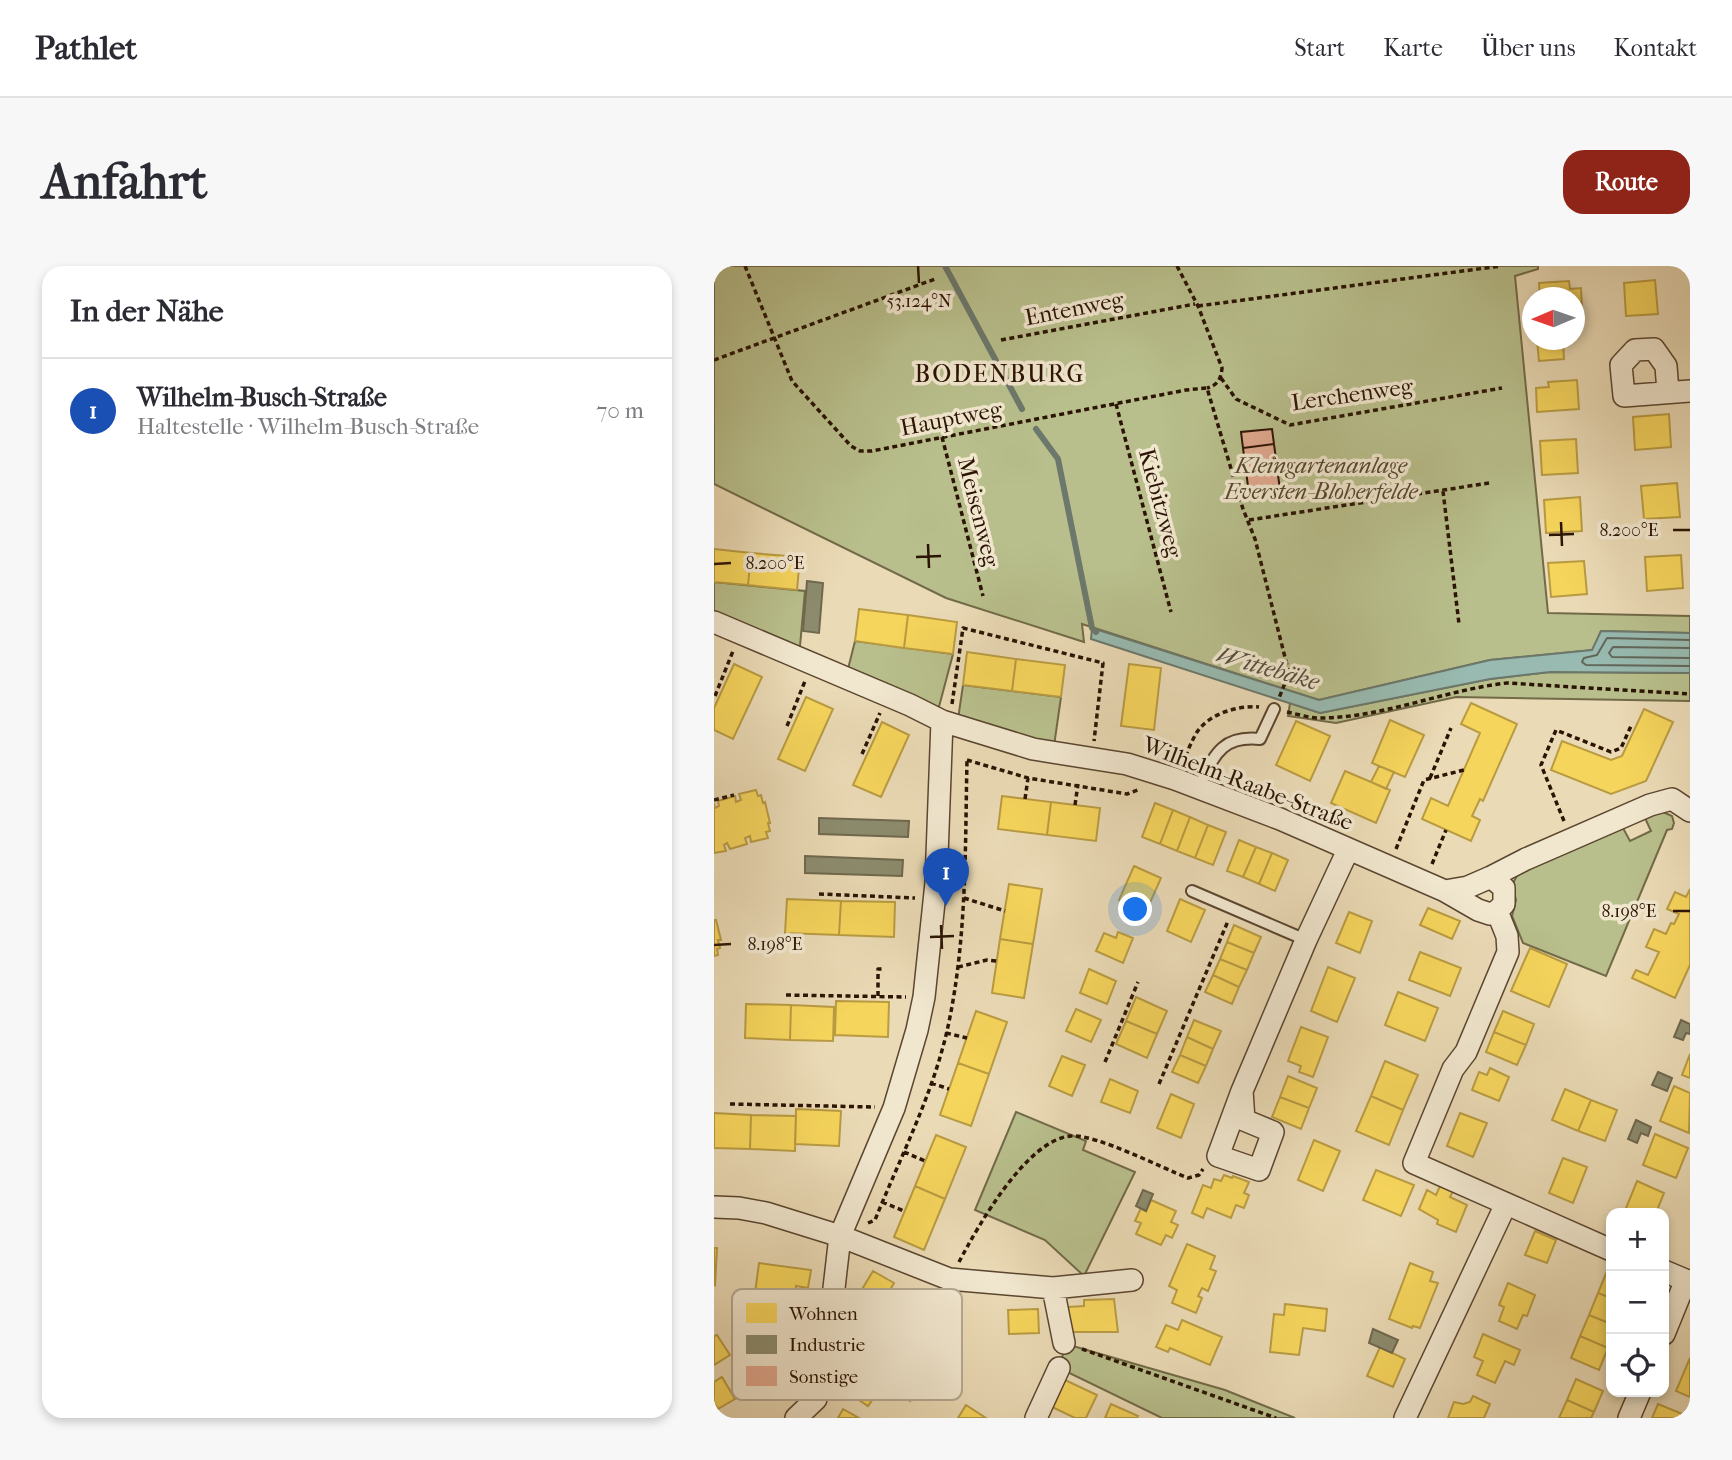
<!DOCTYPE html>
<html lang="de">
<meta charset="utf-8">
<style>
:root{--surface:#fff;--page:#f7f7f7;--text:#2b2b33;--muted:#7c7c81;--line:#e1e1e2;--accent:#8f2418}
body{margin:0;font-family:"IM FELL French Canon",serif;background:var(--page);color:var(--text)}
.controls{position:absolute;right:21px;bottom:21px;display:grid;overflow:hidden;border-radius:14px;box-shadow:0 4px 10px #0003}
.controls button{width:63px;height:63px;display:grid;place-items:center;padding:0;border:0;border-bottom:2px solid var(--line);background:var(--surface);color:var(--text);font:35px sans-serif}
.compass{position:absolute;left:808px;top:21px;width:63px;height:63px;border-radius:50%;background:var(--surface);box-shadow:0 4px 10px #0003;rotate:268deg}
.you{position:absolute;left:422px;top:644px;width:24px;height:24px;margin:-18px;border:5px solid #fff;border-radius:50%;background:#1a73e8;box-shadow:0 0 0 10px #1a73e833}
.badge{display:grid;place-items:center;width:46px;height:46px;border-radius:50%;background:var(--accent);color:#fff;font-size:23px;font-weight:700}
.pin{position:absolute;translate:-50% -58px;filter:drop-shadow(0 2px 4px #0008)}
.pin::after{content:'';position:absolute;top:37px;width:24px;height:21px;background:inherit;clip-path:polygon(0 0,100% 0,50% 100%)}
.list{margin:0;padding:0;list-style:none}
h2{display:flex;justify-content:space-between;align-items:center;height:91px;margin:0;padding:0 28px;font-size:30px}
h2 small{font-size:23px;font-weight:400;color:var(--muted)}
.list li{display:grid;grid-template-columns:46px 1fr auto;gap:21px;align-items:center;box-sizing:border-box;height:105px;padding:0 28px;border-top:2px solid var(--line)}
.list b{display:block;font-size:26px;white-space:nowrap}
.list p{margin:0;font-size:23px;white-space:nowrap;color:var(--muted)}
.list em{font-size:23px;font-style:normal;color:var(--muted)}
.icon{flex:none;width:38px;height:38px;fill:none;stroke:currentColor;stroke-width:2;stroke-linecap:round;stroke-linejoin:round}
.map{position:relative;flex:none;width:976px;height:1152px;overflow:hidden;border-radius:21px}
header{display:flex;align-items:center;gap:42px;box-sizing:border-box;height:98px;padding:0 35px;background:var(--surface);border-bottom:2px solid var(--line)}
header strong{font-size:33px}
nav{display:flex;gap:38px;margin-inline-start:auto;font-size:24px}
.intro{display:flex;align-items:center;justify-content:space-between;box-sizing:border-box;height:168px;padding:0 42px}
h1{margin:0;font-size:49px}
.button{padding:18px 32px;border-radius:21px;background:var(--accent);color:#fff;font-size:24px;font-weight:700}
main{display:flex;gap:42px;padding:0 42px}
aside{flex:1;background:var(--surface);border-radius:21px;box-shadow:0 4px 10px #0003}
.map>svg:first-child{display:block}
.green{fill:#b8bf8c;stroke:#726a48;stroke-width:2}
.water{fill:#98bab0;stroke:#6c786b;stroke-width:2}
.homes{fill:#f6d55c;stroke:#b99b42;stroke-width:2}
.industry{fill:#8c8c6e;stroke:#6f684e;stroke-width:2}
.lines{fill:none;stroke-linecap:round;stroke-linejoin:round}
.shore{stroke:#62675a;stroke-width:2}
.stream{stroke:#6c786b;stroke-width:6}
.building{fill:#e2a990;stroke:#2b1404;stroke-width:2}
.service-casing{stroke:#5b4630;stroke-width:14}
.minor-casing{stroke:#5b4630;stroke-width:24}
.path{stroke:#2b1404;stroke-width:3.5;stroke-dasharray:5 3.5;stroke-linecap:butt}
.service{stroke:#f1e7cf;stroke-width:10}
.minor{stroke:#f1e7cf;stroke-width:21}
.ticks{fill:none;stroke:#2b1404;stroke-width:2.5}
.labels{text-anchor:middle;stroke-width:7;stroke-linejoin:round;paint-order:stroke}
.street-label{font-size:23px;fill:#2b1404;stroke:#f1e7cf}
.park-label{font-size:23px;font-style:italic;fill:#55472d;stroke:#f1e7cf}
.neighbourhood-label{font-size:24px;letter-spacing:2px;fill:#2b1404;stroke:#f1e7cf}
.water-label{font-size:24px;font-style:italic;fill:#514e40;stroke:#f1e7cf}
.key{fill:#f1e7cf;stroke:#b6a892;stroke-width:2}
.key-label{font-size:19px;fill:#2b1404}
.ticks-label{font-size:18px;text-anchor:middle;fill:#2b1404;stroke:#f1e7cf;stroke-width:7;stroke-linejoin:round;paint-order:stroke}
</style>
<header>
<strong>Pathlet</strong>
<nav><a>Start</a><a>Karte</a><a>Über uns</a><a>Kontakt</a></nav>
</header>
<div class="intro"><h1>Anfahrt</h1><a class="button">Route</a></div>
<main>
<aside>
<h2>In der Nähe<small></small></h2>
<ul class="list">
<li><span class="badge" style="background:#1a4fb4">1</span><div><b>Wilhelm-Busch-Straße</b><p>Haltestelle · Wilhelm-Busch-Straße</p></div><em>70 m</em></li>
</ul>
</aside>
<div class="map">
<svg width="976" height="1152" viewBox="0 0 976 1152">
<rect width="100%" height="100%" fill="#eadab5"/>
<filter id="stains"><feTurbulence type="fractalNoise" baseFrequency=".00286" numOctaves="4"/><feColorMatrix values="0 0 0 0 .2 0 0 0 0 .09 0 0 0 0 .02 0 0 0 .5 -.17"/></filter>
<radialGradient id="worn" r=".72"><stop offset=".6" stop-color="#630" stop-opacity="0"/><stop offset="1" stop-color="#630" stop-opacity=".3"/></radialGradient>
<path class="green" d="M0 0H824V3L801 10 834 347 976 350V367L887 365 879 384 776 394 605 434 368 358 370 376 232 332 0 218Z
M0 316 91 325 85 391 0 356Z
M141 375 239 388 222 452 132 411Z
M836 406 976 407V435L742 431 622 457 574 450 576 437 606 447 776 413Z
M249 419 347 431 339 487 243 460Z
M949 546 958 550 960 557 958 563 953 564 892 710 809 677 798 650 802 634 798 619 805 606 909 562 916 575 937 565 931 552 934 547Z
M302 846 372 875 369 884 421 906 370 1010 331 974 261 944Z
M352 1078 511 1124 581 1152H448L345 1102Z"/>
<path class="water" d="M378 362 605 434 776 394 878 384 887 365 976 367V407L836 406 776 413 606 447 377 373Z"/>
<path class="homes" d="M941 14 944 48 912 50 910 17Z
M855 15 856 23 867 22 868 43H860V32H826L825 17Z
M823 74H849L850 93 825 95Z
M863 114 865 143 823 146 822 122 835 121 834 116Z
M955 148 957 181 921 184 919 151Z
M862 173 864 207 828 209 826 175Z
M963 217 966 251 930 253 927 220Z
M866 231 868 265 832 267 830 234Z
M0 283 37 287 34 319 0 316Z
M37 287 86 291 83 324 34 319Z
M967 289 969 322 933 325 931 291Z
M870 295 873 328 837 331 834 297Z
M145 343 194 349 190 382 141 375Z
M194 349 243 356 239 388 190 382Z
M253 386 302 393 298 425 249 419Z
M302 393 351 399 347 431 298 425Z
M20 398 48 411 19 473 0 464V442Z
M415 398 447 402 440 464 407 460Z
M92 431 119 443 91 505 64 493Z
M757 437 803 458 769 535 766 533 758 550 766 554 757 575 708 553 717 532 734 540 766 467 747 458Z
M930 443 959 456 932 515 897 528 837 504 848 475 897 494 908 490Z
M676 454 710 469 691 511 658 497Z
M582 455 616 470 596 515 562 499Z
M168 456 195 469 167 531 139 519Z
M665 500 680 506 672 523 657 516Z
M631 505 676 524 662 557 617 537Z
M42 524 44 530 47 529 49 537 51 536 56 557H54L56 565 52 566 54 572 37 576 36 570 31 572 33 578 16 583 13 577 10 579 12 585 0 587V537L1 542 5 540 4 535 21 530 22 536 27 534 25 528Z
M288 530 337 536 333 569 284 563Z
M337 536 386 542 382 575 333 569Z
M441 537 459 544 446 578 428 571Z
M459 544 476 551 463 585 446 578Z
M476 551 494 559 481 592 463 585Z
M494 559 512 566 499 599 481 592Z
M525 574 542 581 529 611 513 605Z
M542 581 558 587 545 618 529 611Z
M558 587 574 594 561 625 545 618Z
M420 600 447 612 432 646 405 634Z
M295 618 328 623 319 678 286 673Z
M976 623V699L961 732 918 712 922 704 934 709 945 686 932 681 940 663 952 668 957 657 960 658 965 648 953 643 961 626 972 631Z
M73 633 127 635 125 669 71 667Z
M466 633 491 644 477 676 453 665Z
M127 635 181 636 180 671 125 669Z
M714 642 746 655 738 673 706 659Z
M635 646 658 655 646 687 622 677Z
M0 654H2L7 674H4L6 682 3 683 4 689 0 690Z
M520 659 547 671 540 687 513 676Z
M404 666 419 672 409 697 382 685 390 667 402 672Z
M286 673 319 678 310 732 278 727Z
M513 676 540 687 533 704 506 693Z
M816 682 853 698 835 741 797 725Z
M706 686 747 702 736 730 695 714Z
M506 693 533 704 525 721 499 709Z
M614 701 641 712 623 756 597 745Z
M375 703 402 715 393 738 366 727Z
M499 709 525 721 518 738 491 726Z
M684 726 724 742 711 775 671 759Z
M422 731 453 745 443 768 412 755Z
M122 735 175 736 174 771 121 769Z
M32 738 77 739 76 774 31 772Z
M77 739 120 741 119 775 76 774Z
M362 743 387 754 377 776 352 765Z
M262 745 293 756 275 808 244 797Z
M789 745 820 758 812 779 780 766Z
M480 754 507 765 499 783 473 771Z
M412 755 443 768 433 792 402 778Z
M587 761 614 771 599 811 585 806 587 800 574 795Z
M780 766 812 779 803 799 772 786Z
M473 771 499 783 492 800 466 789Z
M976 788V812L968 809Z
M466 789 492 800 484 817 458 806Z
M348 790 371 799 358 830 335 820Z
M671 795 704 809 689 844 657 830Z
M244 797 275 808 257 860 226 849Z
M776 802 795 811 785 835 758 824 765 806 773 809Z
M574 810 603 822 595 842 566 831Z
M396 813 424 825 416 847 387 836Z
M960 820 976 827 975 867 946 855Z
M851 823 877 834 864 865 838 854Z
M457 828 480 838 467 872 443 862Z
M657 830 689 844 675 879 642 865Z
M566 831 595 842 587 863 558 851Z
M877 834 903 844 891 875 864 865Z
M82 843 127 845 125 880 81 878Z
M0 847 37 849 36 883 0 882Z
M746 847 773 857 759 891 733 880Z
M37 849 82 850 81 885 36 883Z
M941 868 974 882 962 912 929 899Z
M222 869 252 881 231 933 201 920Z
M600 874 626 885 609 925 584 914Z
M849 892 873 901 859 937 835 927Z
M662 904 700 919 687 950 649 934Z
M510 909 518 912 519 910 535 916 530 927 535 929 530 942 522 939 517 952 493 942 489 952 478 947 489 919 497 922 500 913 507 915Z
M923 915 950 927 942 947H910Z
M201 920 231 933 210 984 180 971Z
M726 920 739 925 736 931 753 939 742 966 723 958 724 954 705 943 713 924 722 929Z
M437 934 462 945 457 956 464 959 458 972 452 969 447 979 422 968 427 957 421 955 427 942 432 945Z
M821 965 842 974 833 997 811 989Z
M473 978 501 990 496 1003 502 1005 494 1025 488 1022 484 1030 488 1032 482 1047 458 1037 463 1024 455 1020Z
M0 982H3L1 1019 0 1018Z
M45 997 97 1004 94 1022 82 1020 81 1032 41 1027Z
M696 997 719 1006 716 1015 724 1017 706 1062 699 1060 698 1062 675 1053Z
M159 1005 180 1017 162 1048 141 1035Z
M893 1005 897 1007V1032L884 1027Z
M794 1017 821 1029 813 1050 809 1049 803 1063 785 1055 790 1041 785 1039Z
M884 1027 897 1032V1058L875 1049Z
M400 1033 404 1066H356L354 1041 370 1040V1034Z
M571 1038 613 1043 611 1065 589 1062 585 1089 556 1086 560 1048 570 1049Z
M324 1043 325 1067 295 1068 294 1044Z
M875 1049 897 1058V1074L894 1082 866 1070Z
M468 1054 508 1071 496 1099 456 1082 454 1086 442 1081 452 1059 464 1064Z
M769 1068 806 1084 800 1099 791 1095 781 1117 763 1109 769 1095 760 1091Z
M3 1069 16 1089 0 1099V1070Z
M866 1070 894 1082 885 1104 857 1092Z
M666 1081 691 1093 679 1121 653 1110Z
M150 1089 170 1104 175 1097 207 1119 196 1135 170 1117 154 1140 127 1122Z
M976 1092V1131L962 1125Z
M8 1111 21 1133 4 1143 0 1137V1116Z
M862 1113 889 1125 880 1146 853 1134Z
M351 1114 383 1129 372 1152H361L338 1141Z
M759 1130 776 1138 770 1152H734L740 1136 749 1138 756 1136Z
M853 1134 880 1146 877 1152H845Z
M397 1138 424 1150 423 1152H391Z
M944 1138 971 1149 970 1152H938Z
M252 1139 272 1152H244Z
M129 1143 145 1152H124Z"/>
<path class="industry" d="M93 315 109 317 105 367 89 365Z
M105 552 195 555 194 571 105 568Z
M91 590 189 594 188 610 91 607Z
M967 754 976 758V768L972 767 969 774 960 771Z
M944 806 958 812 953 825 938 819Z
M922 854 937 861 934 870 927 867 923 877 914 873Z
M429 924 439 928 432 945 422 940Z
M659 1063 684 1074 678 1087 655 1077Z"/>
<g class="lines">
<path class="shore" d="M976 374 893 372 883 389 870 392 868 396 872 399 976 400
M976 382 899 381 895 387 898 391 976 392"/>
<path class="stream" d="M231 0 308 143
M322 163 344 193 378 362 382 366"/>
</g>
<path class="building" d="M558 163 560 178 529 182 527 166Z
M560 178 566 224 535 228 529 182Z"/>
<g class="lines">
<defs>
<path id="service" d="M484 522C500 491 506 469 546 473L560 443
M478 625 592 674"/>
<path id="minor" d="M954 126 952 100 940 83 921 84 907 99 910 130 976 125
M0 356 196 439 228 455 319 483 413 498 461 513 566 553 731 625 764 644 776 648 783 645 790 638V622L777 611 754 621 731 625
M777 611 812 593 936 539 958 533 976 545
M783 645 793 670 794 686 752 786 739 803 700 897 897 984
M528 825 592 674 634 584
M528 825 530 854 559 866 545 904 504 890Z
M0 941 25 942 52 947 126 970 235 1013 339 1022 350 1077
M950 1005 976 1016
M339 1022 418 1014
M950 1068 972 1014
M82 1152 102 1133 117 1048 126 970 180 842 203 764 210 731 222 617 228 455
M322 1152 345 1102
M691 1152 792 938
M915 1152 926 1126"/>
</defs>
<use href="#service" class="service-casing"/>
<use href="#minor" class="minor-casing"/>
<path class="path" d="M31 0 78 115 137 180 146 185H158L472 124 493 122 529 243 541 273 575 407 565 432
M463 0 484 40 508 102C507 113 504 119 493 122
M484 40 787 0
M287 74 481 38
M0 94 221 13
M507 112 522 133 576 159 788 122
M402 138 457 346
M228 171 269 330
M729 225 745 358
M535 254 775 217
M1 430 19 385
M238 438 249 362 389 397 380 475
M573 446C583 448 595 452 605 452 669 452 730 424 793 417L976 428
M73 460 91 415
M148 488 166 447
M253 494 314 512 413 528 426 523
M468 498C473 487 477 476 483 466 495 448 524 439 545 441
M716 512 737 462
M311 533 314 512
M0 534 20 529
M361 539 364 518
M850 555 827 499 842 464 897 486 907 482 917 460
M682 583 710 514 750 504
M718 598 732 564
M105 628 201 632
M250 632 291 645
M244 701 273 694 283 695
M72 729 192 731
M164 730V703H170
M232 767 253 772
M391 796 424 716
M217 817 235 823
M445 818 514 655
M16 838 161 841
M190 886 211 895
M168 936 190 945
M154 957 161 954C186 892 218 830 233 765 253 676 251 585 253 494
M245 996C264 960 313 873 357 870 382 868 448 902 474 912L485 909 489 903
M368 1083 562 1152"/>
<use href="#service" class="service"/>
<use href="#minor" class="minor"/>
</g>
<path class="ticks" d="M204 0 205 17M847 256 848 280M959 264H976M835 269 860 268M214 278 215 302M202 291 227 290M0 298 17 297M959 645H976M227 659 228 683M216 671 240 670M0 679 17 678"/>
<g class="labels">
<g class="street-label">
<text transform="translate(360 42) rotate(-11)" y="8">Entenweg</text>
<text transform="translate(638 128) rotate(-8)" y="8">Lerchenweg</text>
<text transform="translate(237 152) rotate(-11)" y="8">Hauptweg</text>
<text transform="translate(447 237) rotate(75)" y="8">Kiebitzweg</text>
<text transform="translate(265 246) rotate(76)" y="8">Meisenweg</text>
<text transform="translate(534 517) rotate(21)" y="8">Wilhelm-Raabe-Straße</text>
</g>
<g class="park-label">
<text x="607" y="207">Kleingartenanlage<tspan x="607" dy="26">Eversten-Bloherfelde</tspan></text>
</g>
<g class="neighbourhood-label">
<text x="286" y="116">BODENBURG</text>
</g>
<g class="water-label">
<text transform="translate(554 402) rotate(16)" y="8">Wittebäke</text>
</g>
</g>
<rect x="18" y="1023" width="230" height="111" rx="10" class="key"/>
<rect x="32" y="1037" width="31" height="20" fill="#f6d55c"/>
<rect x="32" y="1069" width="31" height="19" fill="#8c8c6e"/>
<rect x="32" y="1100" width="31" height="20" fill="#e2a990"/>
<g class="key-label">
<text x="75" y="1054">Wohnen</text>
<text x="75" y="1085">Industrie</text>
<text x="75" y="1117">Sonstige</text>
</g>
<g class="ticks-label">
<text x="205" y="41">53.124°N</text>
<text x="915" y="270">8.200°E</text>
<text x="61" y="303">8.200°E</text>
<text x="915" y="651">8.198°E</text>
<text x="61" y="684">8.198°E</text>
</g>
<rect width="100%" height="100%" filter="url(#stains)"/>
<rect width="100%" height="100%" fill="url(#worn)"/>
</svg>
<div class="controls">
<button>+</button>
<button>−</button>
<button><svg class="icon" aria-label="locate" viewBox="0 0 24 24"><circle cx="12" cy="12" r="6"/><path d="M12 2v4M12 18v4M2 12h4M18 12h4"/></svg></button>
</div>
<svg class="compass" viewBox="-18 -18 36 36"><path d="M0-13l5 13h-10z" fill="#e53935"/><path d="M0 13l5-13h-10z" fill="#7c7c81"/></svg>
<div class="you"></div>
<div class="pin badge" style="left:232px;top:640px;background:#1a4fb4">1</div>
</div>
</main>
